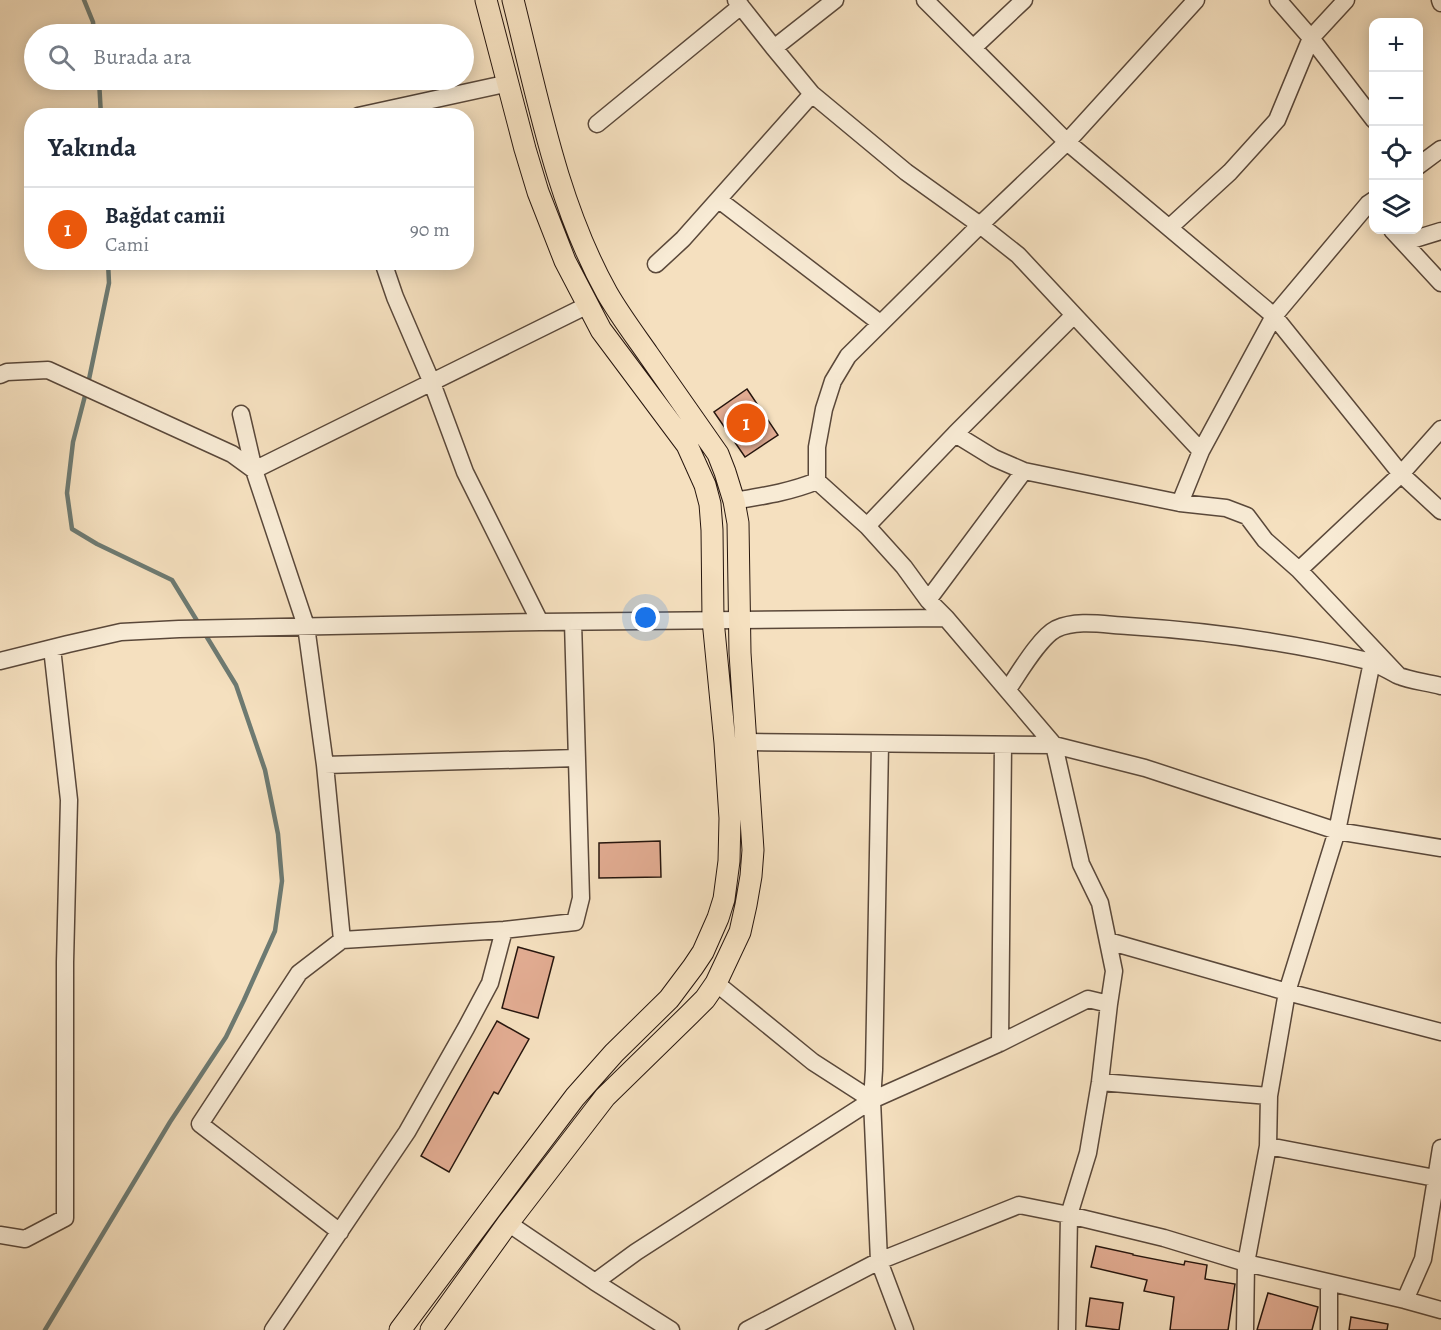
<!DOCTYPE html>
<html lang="tr">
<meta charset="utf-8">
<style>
:root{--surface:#fff;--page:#f2f2f3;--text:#1f2937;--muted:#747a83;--line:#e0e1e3;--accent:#ea580c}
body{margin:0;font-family:Alegreya,serif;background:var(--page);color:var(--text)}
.controls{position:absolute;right:18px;top:18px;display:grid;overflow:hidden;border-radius:12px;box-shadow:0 3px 15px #0003}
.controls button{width:54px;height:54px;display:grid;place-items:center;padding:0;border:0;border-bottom:2px solid var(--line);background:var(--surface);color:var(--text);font:30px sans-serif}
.you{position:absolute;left:646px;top:618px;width:21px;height:21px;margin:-15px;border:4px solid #fff;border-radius:50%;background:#1a73e8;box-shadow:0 0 0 9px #1a73e833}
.badge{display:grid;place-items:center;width:39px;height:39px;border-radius:50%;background:var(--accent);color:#fff;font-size:20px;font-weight:700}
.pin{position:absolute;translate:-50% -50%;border:3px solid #fff;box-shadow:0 2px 6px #0006}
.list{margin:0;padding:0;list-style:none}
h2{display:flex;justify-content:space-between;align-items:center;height:78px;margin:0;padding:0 24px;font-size:26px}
h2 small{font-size:20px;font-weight:400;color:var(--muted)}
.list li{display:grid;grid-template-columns:39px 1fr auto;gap:18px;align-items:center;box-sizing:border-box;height:84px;padding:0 24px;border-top:2px solid var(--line)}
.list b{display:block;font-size:22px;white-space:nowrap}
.list p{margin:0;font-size:20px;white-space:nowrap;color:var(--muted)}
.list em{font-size:20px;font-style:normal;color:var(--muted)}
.icon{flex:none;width:33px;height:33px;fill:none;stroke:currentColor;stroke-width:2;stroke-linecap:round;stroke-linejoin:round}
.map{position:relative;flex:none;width:1441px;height:1330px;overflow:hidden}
.search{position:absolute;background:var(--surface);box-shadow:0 3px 15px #0003;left:24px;top:24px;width:450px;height:66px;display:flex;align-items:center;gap:15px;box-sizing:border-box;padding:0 21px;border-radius:33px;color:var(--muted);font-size:22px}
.panel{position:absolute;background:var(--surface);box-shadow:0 3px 15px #0003;left:24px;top:108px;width:450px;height:162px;border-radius:24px}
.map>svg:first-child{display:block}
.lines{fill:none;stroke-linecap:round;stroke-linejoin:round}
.stream{stroke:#6d7a72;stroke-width:4.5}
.building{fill:#e2ac92;stroke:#27160e;stroke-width:1.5}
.minor-casing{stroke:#5a483a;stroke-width:19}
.major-casing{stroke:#27160e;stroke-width:23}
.minor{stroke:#f8ebd5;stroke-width:16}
.major{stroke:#f5e0bf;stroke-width:21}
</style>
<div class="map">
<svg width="1441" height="1330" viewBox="0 0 1441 1330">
<rect width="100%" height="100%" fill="#f5e0bf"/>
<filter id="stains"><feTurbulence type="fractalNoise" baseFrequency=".00333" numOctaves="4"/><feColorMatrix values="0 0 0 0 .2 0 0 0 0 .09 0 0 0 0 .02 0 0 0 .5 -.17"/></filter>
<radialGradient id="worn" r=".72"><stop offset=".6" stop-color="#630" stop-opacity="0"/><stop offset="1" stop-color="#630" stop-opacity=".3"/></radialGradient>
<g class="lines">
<path class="stream" d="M84 0 93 22 94 34
M99 80 101 116
M88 384 109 283 108 262
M86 392 73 442 67 493 72 529 97 544 172 580 199 624
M45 1330 170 1122 226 1037 244 1000 275 931 282 881 278 834 265 770 236 685 205 634"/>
</g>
<path class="building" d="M747 389 778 435 745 457 714 412Z
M660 841 661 877 599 878V843Z
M518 947 554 957 538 1018 502 1008Z
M497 1021 529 1039 498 1094 494 1092 449 1172 421 1156Z
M1096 1246 1133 1254V1255L1184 1265 1185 1261 1207 1265 1205 1279 1235 1284 1228 1330H1170L1174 1297 1144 1291 1147 1280 1091 1267Z
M1268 1293 1318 1307 1312 1330H1257Z
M1090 1298 1123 1303 1119 1330 1086 1326Z
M1351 1317 1388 1324 1387 1330H1349Z"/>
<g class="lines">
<defs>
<path id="minor" d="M736 0 774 48 812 94 906 172 980 225 1018 255 1201 451
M925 0 1067 142 1274 316 1401 474 1441 511
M1278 0 1311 38 1374 120
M1440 0 1441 3
M774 48 835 0
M973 48 1024 0
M358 116 509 83
M597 124 741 6
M1418 166 1441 149
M719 200 880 323
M1170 227 1230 172 1277 120 1311 38 1346 0
M1392 230 1441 283
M1405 242 1441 231
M383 262 395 297 432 383 465 472 540 622
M656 264 683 239 812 94
M0 375 7 372 48 370 232 454 254 470
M241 414 254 470
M955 434 994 458 1024 471 1180 503 1226 508 1247 516 1265 540 1299 570 1399 676
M817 481V447L824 409 833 381 848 356 980 225 1067 142 1196 0
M734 501C763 496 790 492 817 481L867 526 904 567 928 600 946 618 1054 745 1081 864 1100 903 1114 971 1109 1004 1100 1082 1088 1153 1069 1215 1067 1330
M1180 503 1201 451 1274 316 1368 204 1374 200
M867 526 955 434 1073 316
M1299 570 1401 474 1441 429
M928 600 1024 471
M573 622 581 898 575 922 504 930 342 940 325 765 306 626 254 470 588 305
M0 661 68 644 121 632 179 629 540 622 946 618
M1008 689C1019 673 1040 637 1056 629 1078 619 1105 625 1128 626 1209 631 1289 642 1368 661 1378 664 1387 670 1397 675 1410 681 1427 682 1441 686
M747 742 1054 745 1145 768 1337 831 1441 848
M325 765 577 758
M1108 941 1287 992 1441 1032
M716 983 813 1062 872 1100 879 1261 905 1330
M1000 1043 1003 745
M1100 1082 1269 1096
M872 1100 874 1070 880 744
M1268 1146 1435 1178
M508 1223 595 1282 671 1330
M340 1232 200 1124 299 973 342 940
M0 1235 25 1239 65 1218V962L69 800 52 648
M595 1282 636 1252 872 1100 1000 1043 1088 999 1109 1004
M1405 1300 1423 1259 1441 1148
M273 1330 407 1132 466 1028 490 983 504 930
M747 1330 879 1261 1019 1205 1069 1215 1164 1238 1246 1263 1405 1300 1441 1310
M1245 1330 1246 1263 1268 1146 1269 1096 1287 992 1337 831 1372 662
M1329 1330V1284"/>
<path id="major" d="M400 1330 522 1167 575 1097 614 1053 669 999 693 967 703 952 718 918 724 899 729 861 730 818 725 743 713 620 712 530 710 504 705 485 687 445 601 330 565 261 538 192 525 149 486 0
M431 1330 508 1223 605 1097 690 1014 705 999 716 983 740 932 746 905 751 876 753 850 740 653 738 523 734 501 725 472 718 454C695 421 671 387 648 354 634 334 619 314 607 293 557 203 538 99 513 0"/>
</defs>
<use href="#minor" class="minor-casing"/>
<use href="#major" class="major-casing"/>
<use href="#minor" class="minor"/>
<use href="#major" class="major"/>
</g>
<rect width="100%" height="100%" filter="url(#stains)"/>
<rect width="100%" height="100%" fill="url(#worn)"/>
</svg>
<div class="controls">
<button>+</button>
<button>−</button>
<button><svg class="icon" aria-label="locate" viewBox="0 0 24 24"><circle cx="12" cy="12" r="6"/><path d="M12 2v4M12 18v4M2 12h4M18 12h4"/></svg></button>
<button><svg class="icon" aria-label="layers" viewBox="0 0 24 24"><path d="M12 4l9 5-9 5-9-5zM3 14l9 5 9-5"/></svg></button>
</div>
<div class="you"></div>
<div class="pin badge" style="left:746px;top:423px">1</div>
<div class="search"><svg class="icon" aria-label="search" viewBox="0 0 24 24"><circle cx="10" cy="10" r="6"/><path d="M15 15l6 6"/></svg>Burada ara</div>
<section class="panel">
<h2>Yakında<small></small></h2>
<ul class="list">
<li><span class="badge">1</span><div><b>Bağdat camii</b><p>Cami</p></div><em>90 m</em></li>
</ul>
</section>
</div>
